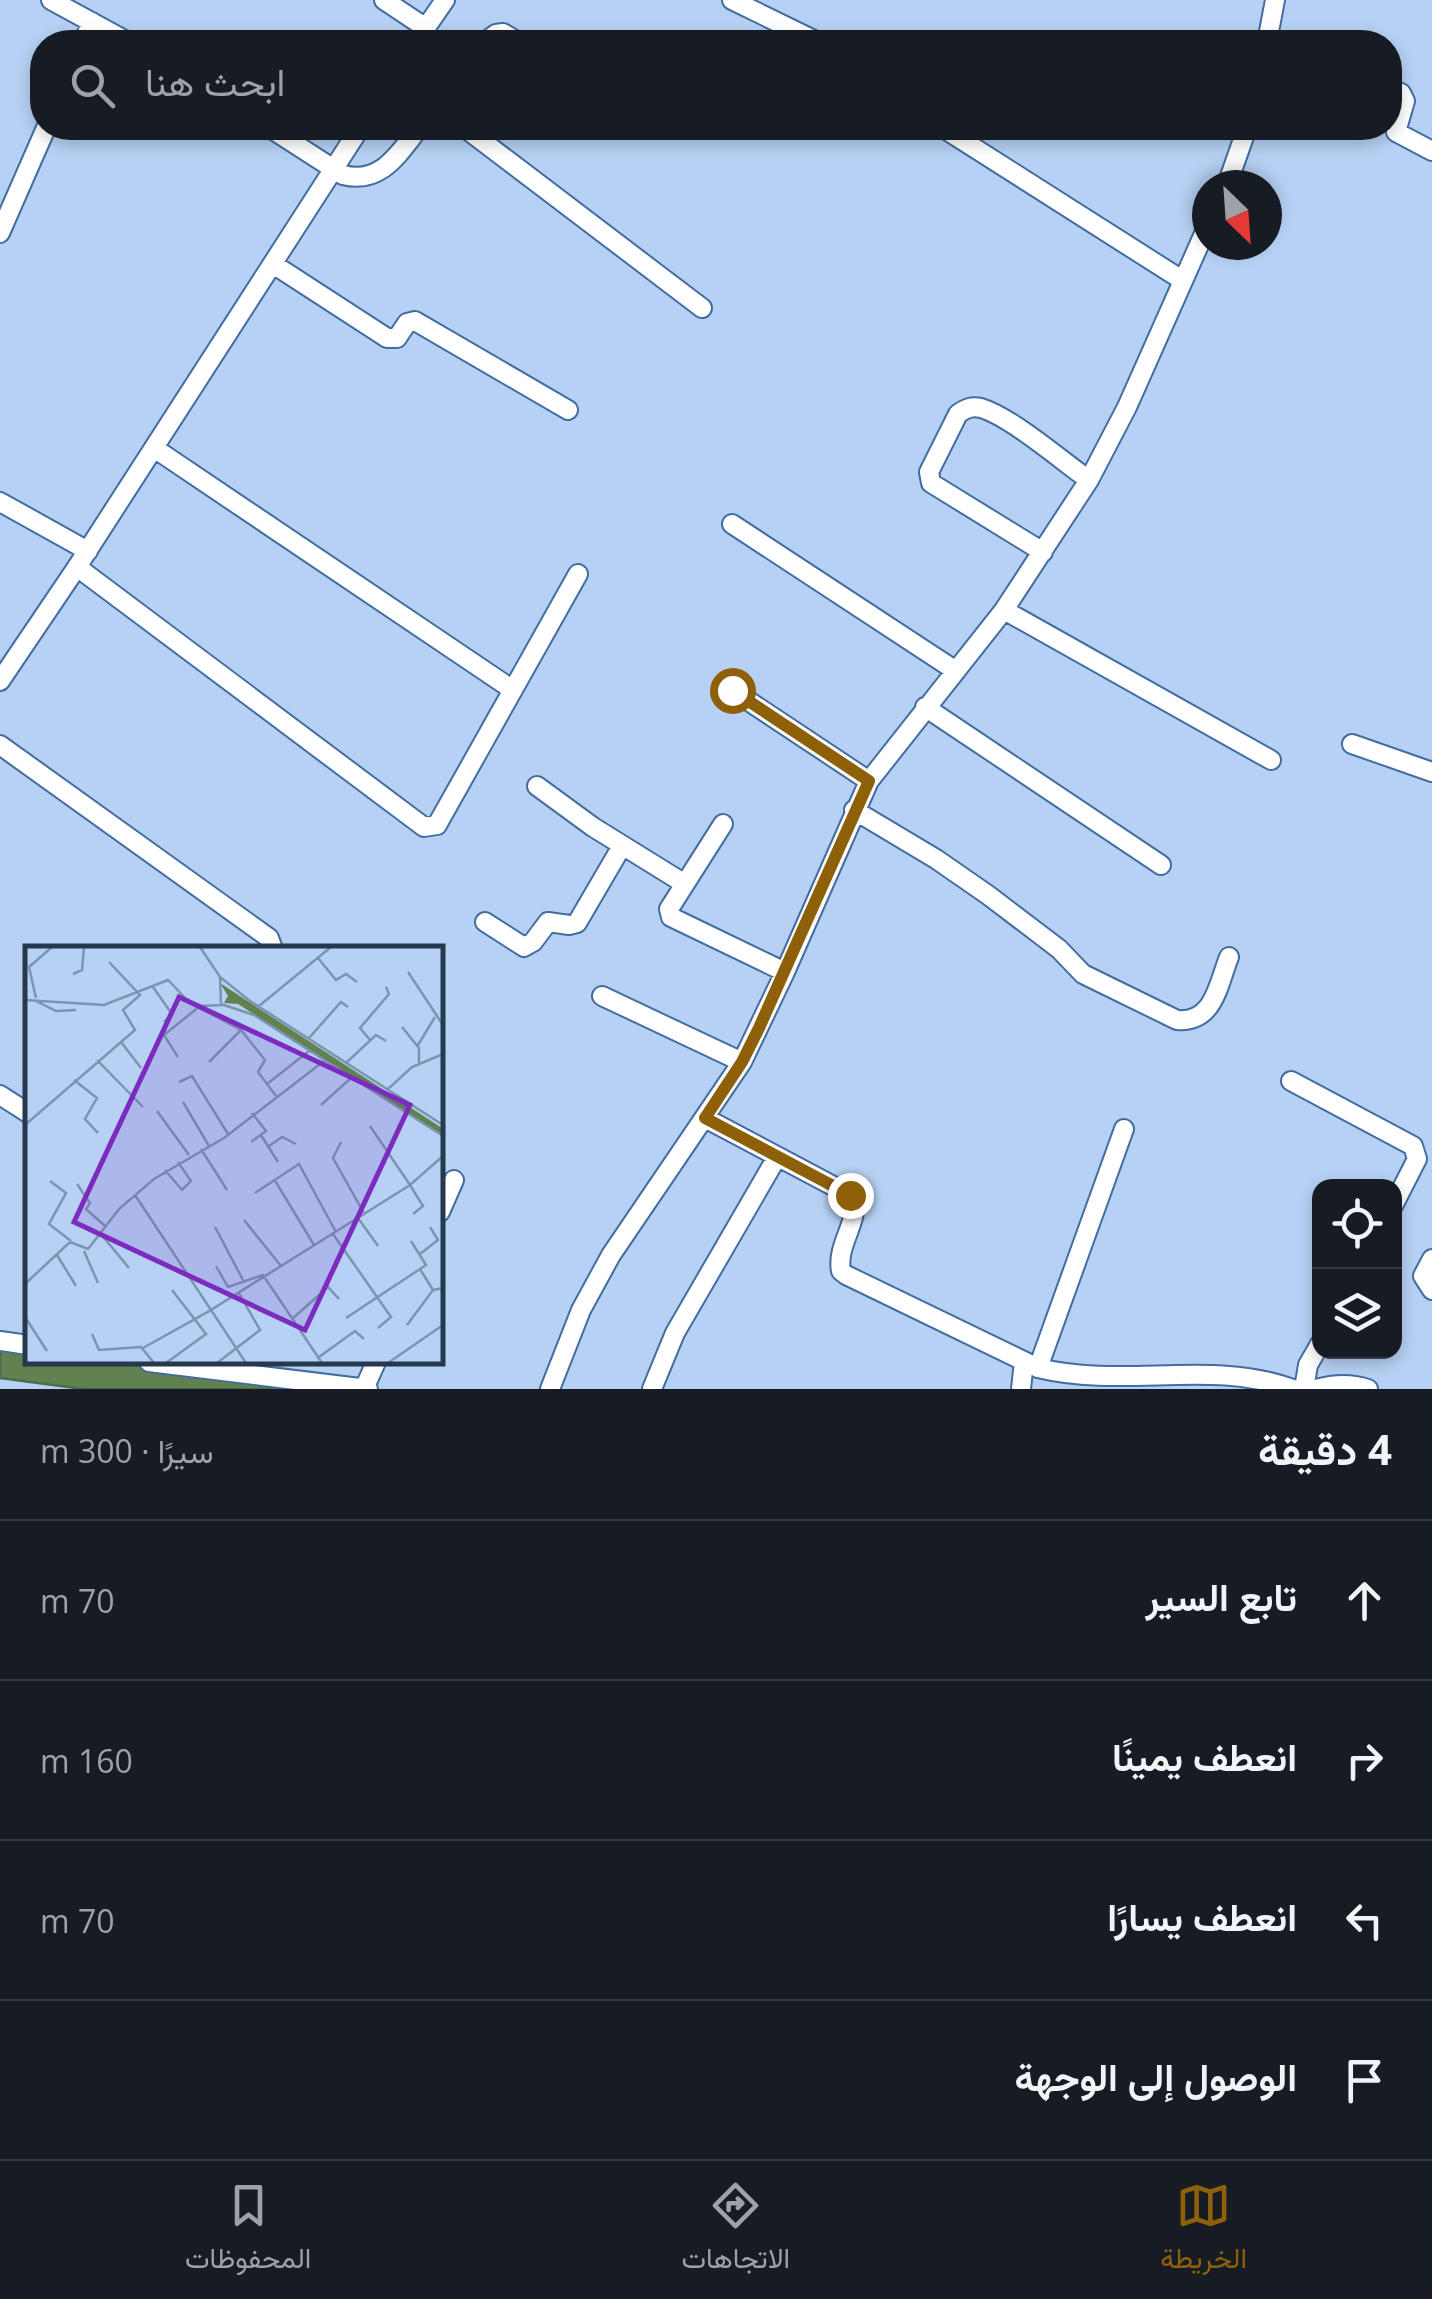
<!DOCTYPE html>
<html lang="ar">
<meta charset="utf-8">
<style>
:root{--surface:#171b24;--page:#242831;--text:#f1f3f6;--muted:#9ea1a6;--line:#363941;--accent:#8f600a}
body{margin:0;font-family:"Open Sans",Vazirmatn,sans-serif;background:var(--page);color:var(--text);direction:rtl}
.controls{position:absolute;right:30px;bottom:30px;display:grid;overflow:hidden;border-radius:20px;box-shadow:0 5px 15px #0003}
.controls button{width:90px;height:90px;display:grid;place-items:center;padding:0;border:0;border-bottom:2px solid var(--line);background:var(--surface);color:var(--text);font:50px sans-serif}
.compass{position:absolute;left:1192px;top:170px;width:90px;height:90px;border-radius:50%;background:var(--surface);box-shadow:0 5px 15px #0003;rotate:155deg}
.stop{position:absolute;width:30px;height:30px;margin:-22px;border:8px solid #8f600a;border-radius:50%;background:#fff}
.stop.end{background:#8f600a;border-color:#fff;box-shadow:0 2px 10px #0008}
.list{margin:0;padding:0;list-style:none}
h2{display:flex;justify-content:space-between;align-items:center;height:130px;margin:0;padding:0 40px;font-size:42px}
h2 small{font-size:32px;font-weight:400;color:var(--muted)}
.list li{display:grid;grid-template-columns:65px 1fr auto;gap:30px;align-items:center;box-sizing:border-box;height:160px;padding:0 40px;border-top:2px solid var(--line)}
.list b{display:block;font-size:38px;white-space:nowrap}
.list em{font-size:32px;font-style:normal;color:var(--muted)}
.icon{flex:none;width:55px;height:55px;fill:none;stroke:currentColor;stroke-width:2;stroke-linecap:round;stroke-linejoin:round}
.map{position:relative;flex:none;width:1432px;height:1389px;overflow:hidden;direction:ltr}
.search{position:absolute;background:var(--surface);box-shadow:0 5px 15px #0003;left:30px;right:30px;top:30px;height:110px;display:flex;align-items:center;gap:25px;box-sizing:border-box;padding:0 35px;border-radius:40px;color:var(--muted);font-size:38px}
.sheet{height:770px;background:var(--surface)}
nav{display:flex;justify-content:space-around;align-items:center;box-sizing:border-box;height:140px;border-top:2px solid var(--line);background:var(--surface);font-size:28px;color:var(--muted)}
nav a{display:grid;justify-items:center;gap:5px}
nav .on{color:var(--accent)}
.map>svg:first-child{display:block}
.water{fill:#61814e;stroke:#4f6b4e;stroke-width:2.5}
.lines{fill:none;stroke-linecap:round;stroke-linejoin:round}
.minor-casing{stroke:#436da1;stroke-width:22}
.minor{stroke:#fff;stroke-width:18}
.route{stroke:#8f600a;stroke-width:12}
.inset-road{fill:none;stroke:#7c94b2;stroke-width:2.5}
.view{fill:#7b2cbf;fill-opacity:0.15;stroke:#7b2cbf;stroke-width:5}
.inset-edge{fill:none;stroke:#25384e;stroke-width:5}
</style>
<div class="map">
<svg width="1432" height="1389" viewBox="0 0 1432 1389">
<rect width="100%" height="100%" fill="#b6d1f4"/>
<path class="water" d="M0 1347 27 1350 28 1362H110L317 1389H83L0 1378Z"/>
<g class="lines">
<defs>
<path id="minor" d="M51 0 128 42
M384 0 426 28
M732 0 818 42
M83 42 92 22
M416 42 445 0
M485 42 496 34 503 33 518 42
M1267 42 1275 0
M1390 89 1401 93 1405 101 1396 132 1432 151
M270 128 343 175C381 185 399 153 419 128
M465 128 702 308
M943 128 1182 280
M1227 185 1247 128
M0 233 46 128
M273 264 387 338H397L407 323 415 321 568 410
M154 448 513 690
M0 502 88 551
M732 524 956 671
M1043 552 931 483 929 472 958 414C966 408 972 406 981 408 1011 417 1062 461 1089 480
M77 567 424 827 437 825 578 574
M1004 610 1271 760
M0 681 77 567 360 128
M732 690 869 781
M925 707 1161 865
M1352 744 1432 772
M0 745 269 938 273 949
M537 786 593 827 685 884
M854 810 936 859 988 895 1059 949 1083 974 1177 1020C1214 1023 1218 985 1229 957
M723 824 669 909 671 917 785 972
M485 922 524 947 533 942 548 922 569 925 577 923 622 846
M602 996 742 1062
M1291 1081 1413 1146 1417 1159 1394 1204
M0 1095 28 1113
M705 1118 854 1197C859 1223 836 1245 841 1271L846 1275 1038 1368C1125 1389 1211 1359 1293 1389
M440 1212 454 1180
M1432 1259 1423 1276 1432 1290
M0 1341 28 1345
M149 1362 368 1389
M1038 1368 1124 1129
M364 1389 376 1362
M550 1389 581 1310 611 1255 742 1062 785 972 869 781 1004 610 1089 480 1127 407 1207 227
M652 1389 675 1333 777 1157
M1021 1389 1024 1361
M1304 1389 1308 1365 1320 1344
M1316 1389C1334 1384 1351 1383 1368 1389"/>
</defs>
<use href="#minor" class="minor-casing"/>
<use href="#minor" class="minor"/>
</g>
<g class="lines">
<path class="route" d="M732 690 869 781 759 1028 742 1062 705 1118 850 1195"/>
</g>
<g transform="translate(25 946)">
<rect width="418" height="418" fill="#b6d1f4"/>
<path d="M195 37 417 182V189L213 58 199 57 203 50Z" fill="#61814e"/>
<path class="inset-road" d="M175 1 195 31 225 55 418 179M293 12 311 34 321 28 332 36M383 26 418 79M48 28 57 24 59 1M195 31 196 58 229 69 418 190M128 41 147 68 139 76M11 52 4 21 27 1M0 54 79 59 143 34 165 57 216 84 240 114 233 126 251 150M11 55 31 65 51 64M234 60 306 1M377 81 394 102V118M284 92 316 56 323 61M345 94 335 82 364 48 361 41M96 96 116 122M393 99 410 71M153 111 139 89 175 60 198 59M72 114 118 161M184 116 216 84M322 116 351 89 361 95M49 134 72 152 60 173 73 187M154 136 167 130 203 188M242 138 284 105M363 143 387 121 418 108M158 156 184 200M296 159 326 132M132 165 164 209M0 179 110 84 98 64 115 49 84 16M345 180 385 239M236 189 253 216M226 196 241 185 227 167M316 196 308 212 340 269M244 200 257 191 271 198M176 203 202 244M140 224 157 244 166 235 153 216M249 233 289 299M25 235 41 247 24 278 46 295M52 238 65 257 61 263 80 280M385 239 398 260 388 268M230 247 274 218 311 286M110 249 186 364 118 402M333 272 353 300M219 274 256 320M190 281 218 334M75 287 104 322M308 288 366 371 353 382M59 305 73 337M395 308 413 294 405 281M32 309 51 340M191 320 203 341 238 329 297 417M395 323 408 344 418 342M0 338 45 296 63 303 94 263 129 233 199 192 299 115M0 371 22 405M321 372 401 319 386 295M267 373 303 341 314 353M382 379 408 344M67 388 74 404 116 401 129 417M294 411 330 385 339 393M141 417 181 388 147 344M192 417 235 384 214 347M221 417 186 364 385 239 418 210M363 417 418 379"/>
<path class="view" d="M154 51 385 159 280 384 49 276Z"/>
<rect width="418" height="418" class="inset-edge"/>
</g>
</svg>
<div class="controls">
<button><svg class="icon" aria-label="locate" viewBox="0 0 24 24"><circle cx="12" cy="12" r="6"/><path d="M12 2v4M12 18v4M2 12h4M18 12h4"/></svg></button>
<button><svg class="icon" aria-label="layers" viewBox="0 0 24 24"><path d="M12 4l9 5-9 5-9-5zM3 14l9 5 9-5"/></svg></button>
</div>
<svg class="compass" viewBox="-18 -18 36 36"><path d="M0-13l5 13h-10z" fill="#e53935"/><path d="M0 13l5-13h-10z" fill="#9ea1a6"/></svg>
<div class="stop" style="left:732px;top:690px"></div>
<div class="stop end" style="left:850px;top:1195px"></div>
<div class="search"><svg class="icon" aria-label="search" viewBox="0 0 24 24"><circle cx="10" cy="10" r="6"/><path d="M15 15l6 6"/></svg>ابحث هنا</div>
</div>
<section class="sheet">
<h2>4 دقيقة<small>سيرًا · 300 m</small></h2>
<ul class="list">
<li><svg class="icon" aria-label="ahead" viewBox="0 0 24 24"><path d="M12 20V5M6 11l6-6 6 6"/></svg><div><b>تابع السير</b></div><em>70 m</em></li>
<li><svg class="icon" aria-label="right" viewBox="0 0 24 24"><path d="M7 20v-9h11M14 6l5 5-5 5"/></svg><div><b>انعطف يمينًا</b></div><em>160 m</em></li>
<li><svg class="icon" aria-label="left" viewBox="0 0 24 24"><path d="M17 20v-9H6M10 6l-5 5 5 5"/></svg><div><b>انعطف يسارًا</b></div><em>70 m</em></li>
<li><svg class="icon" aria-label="arrive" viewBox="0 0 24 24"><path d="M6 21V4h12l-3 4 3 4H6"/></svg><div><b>الوصول إلى الوجهة</b></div></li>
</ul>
</section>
<nav>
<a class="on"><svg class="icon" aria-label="map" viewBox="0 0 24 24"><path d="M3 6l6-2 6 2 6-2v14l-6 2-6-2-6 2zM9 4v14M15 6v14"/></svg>الخريطة</a>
<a><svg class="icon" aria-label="directions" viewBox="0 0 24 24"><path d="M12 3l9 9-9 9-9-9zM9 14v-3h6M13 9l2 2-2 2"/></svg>الاتجاهات</a>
<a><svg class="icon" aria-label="saved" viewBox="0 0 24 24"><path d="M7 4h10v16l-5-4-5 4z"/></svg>المحفوظات</a>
</nav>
